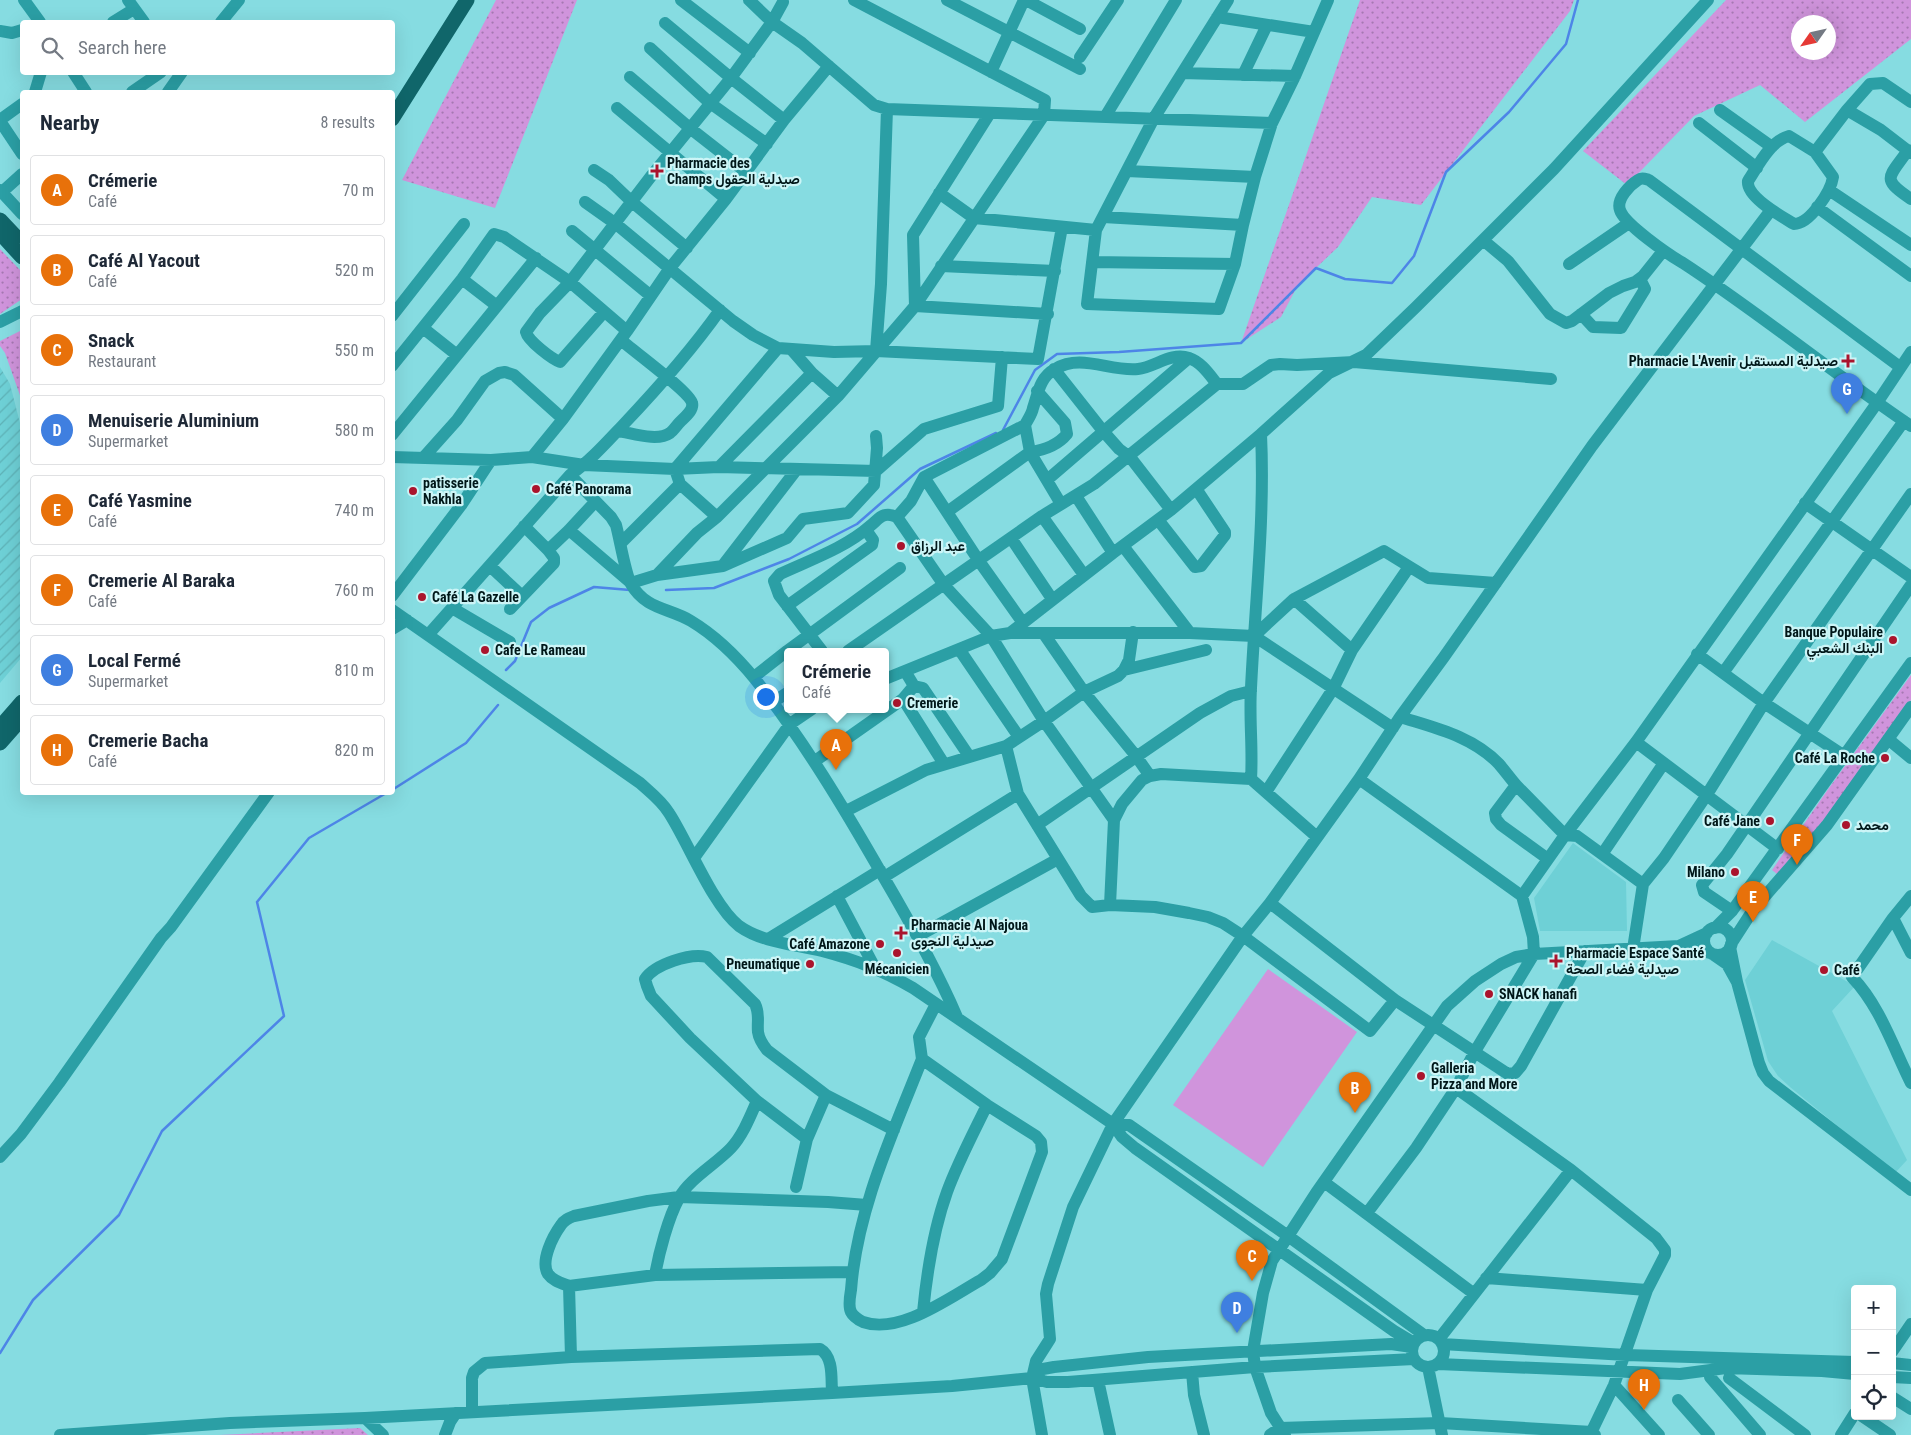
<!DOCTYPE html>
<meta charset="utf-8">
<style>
:root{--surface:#fff;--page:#f6f6f7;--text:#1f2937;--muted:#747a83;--line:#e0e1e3;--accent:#aa142d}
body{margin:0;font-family:"Roboto Condensed",Vazirmatn,sans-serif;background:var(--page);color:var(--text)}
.controls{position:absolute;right:15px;bottom:15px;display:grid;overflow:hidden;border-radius:5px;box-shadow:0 5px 20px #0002}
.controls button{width:45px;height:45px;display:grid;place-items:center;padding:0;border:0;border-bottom:1px solid var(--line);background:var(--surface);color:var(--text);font:25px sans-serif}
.compass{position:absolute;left:1791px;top:15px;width:45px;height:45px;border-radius:50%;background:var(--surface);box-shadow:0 5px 20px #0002;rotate:236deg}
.you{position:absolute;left:765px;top:696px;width:18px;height:18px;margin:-12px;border:4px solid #fff;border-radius:50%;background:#1a73e8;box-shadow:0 0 0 8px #1a73e833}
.badge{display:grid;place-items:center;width:32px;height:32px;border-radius:50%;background:var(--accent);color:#fff;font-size:16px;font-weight:700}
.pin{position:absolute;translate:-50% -41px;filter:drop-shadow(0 1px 2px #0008)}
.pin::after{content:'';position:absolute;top:26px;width:18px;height:15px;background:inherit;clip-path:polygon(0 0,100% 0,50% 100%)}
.popup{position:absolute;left:784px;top:648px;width:105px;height:65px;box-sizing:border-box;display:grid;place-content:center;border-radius:5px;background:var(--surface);filter:drop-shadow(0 1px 4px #0005);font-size:16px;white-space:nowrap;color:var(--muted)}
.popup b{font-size:19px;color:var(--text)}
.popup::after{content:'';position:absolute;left:50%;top:100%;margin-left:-10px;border:10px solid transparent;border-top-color:var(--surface)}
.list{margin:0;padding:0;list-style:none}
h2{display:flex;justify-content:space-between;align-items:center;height:65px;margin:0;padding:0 20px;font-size:21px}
h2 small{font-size:16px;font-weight:400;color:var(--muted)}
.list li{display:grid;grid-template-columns:32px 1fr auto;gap:15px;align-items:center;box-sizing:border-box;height:70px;margin:0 10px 10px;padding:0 10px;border:1px solid var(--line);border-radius:5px}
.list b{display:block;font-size:19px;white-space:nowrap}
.list p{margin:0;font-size:16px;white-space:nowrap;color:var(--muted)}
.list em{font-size:16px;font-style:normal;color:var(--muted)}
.icon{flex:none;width:28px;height:28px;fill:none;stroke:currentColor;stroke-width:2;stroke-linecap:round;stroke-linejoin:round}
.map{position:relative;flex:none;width:1911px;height:1435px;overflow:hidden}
.search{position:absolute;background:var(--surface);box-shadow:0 5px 20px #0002;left:20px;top:20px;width:375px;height:55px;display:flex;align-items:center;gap:12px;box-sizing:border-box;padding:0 18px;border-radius:5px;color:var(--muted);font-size:19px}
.panel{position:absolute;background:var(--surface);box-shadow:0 5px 20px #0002;left:20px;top:90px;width:375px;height:705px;border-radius:5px}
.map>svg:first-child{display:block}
.built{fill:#6ed0d6}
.industrial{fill:url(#industrial-furrows)}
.green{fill:url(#green-dots);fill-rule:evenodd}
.pitch{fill:#d094dc}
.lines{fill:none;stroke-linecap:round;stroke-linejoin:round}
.stream{stroke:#4d85e7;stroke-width:2.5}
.minor{stroke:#2b9fa5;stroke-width:12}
.major{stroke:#10666a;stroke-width:15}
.poi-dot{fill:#aa142d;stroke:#ccf5f7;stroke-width:2}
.labels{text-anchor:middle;stroke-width:4.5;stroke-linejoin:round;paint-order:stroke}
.poi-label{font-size:14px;font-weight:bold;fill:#001719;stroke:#ccf5f7;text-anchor:start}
</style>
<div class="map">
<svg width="1911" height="1435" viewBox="0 0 1911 1435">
<defs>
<pattern id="industrial-furrows" width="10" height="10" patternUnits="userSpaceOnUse" patternTransform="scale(1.25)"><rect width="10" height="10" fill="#6ed0d6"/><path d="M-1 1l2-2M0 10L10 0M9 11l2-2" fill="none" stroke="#5eb2b7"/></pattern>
<pattern id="green-dots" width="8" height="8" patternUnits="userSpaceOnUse" patternTransform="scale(1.25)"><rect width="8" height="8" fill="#d094dc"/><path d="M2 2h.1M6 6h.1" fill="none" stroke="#a678b2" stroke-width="1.8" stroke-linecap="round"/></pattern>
</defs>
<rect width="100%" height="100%" fill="#86dce1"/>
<path class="built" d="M1573 843 1626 882 1627 931H1540L1534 898Z
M1772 940 1855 986 1832 1011 1907 1160 1895 1173 1790 1087 1778 1076 1768 1061 1745 980Z"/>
<path class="industrial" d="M0 367 10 384 22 431V657L0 683Z"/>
<path class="green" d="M496 0H577L495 208 402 180Z
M1360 0H1574L1570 11 1421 205 1372 197 1338 247 1298 285 1281 317 1241 343Z
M1726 0H1911V39L1805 122 1760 85 1694 116 1627 185 1583 151ZM1798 22H1828V52H1798Z
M0 249 22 272V299L0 314Z
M22 330V401L5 353 0 346V341Z
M1911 675V700L1812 836 1777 874 1772 870 1829 788Z
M360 1428 368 1435H219Z"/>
<path class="pitch" d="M1268 969 1357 1032 1263 1167 1173 1105Z"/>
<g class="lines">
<path class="stream" d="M1003 430 1035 370 1057 354 1119 352 1241 343 1316 268 1345 279 1392 283 1414 256 1446 172 1509 112 1566 44 1578 0
M666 590 714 588 789 559 857 524 920 469 996 433
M506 670 515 661 531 622 549 608 594 587 630 590
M392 790 466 743 498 705
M0 1353 33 1300 119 1215 162 1131 284 1016 257 902 309 838 388 792"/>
<path class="minor" d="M24 0 40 22
M128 0 144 22
M681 0 750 53
M749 0 772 22 802 43 874 105 887 109 1272 123
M947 0 1080 69
M1026 0 1080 29
M1228 0 1154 118 1096 230 1087 304 1219 309 1235 264 1243 225 1255 177 1272 123 1295 76 1328 0
M1217 17 1314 32
M113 22 134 9
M221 22 239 0
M665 23 731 78 784 120
M0 31 12 33 22 30
M650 48 710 103 767 144
M1080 57 1118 0
M73 72 86 92
M991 72 1024 0
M1182 73 1295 76
M1243 75 1267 25
M630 77 691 129 746 172
M35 92 41 72
M132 92 161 72
M168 92 182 72
M617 108 726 199
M1720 110 1772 147
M1847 110 1881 130 1911 153
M990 113 913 235 915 306 1048 314
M1105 117 1176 0
M0 120 22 104
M0 121 22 154
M1699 123 1757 168
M1789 136 1815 152 1833 177C1831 191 1810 224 1794 224 1781 216 1746 197 1748 181 1758 166 1770 141 1789 136Z
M1908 150C1889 178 1880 178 1911 199
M1815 152 1847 110 1870 84 1883 83 1911 102
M594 170 609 180 632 202 687 248
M1127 171 1255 177
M0 190 22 214
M1829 190 1911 245
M2 192 22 174
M939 193 974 218 1096 230
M585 202 616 224 733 321 753 335 778 348 834 352 876 351 1038 359 1062 227
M1817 207 1911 276
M1103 217 1243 225
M572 231 651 296
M1483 240 1508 261 1550 314 1566 323 1572 321 1609 293 1623 286 1635 282 1643 276 1663 251
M1092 262 1235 264
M1569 264 1629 223
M941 266 1055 271
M462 279 497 306
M720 310C691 351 658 388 623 425 606 443 590 461 570 475L611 517 616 525C620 540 625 572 631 584 646 610 670 608 691 621 716 636 737 657 755 679 804 741 844 808 883 876 910 922 936 968 957 1017
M604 312 560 362C552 359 528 341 526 332L540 313 570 282 652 175 731 78 772 22 783 2
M1581 314 1593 327 1621 328 1645 289 1640 279
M392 316 464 224
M0 322 22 311
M423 328 457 355
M791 349 812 373 838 396
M876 351 881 284 887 109
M392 366 462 279 494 234 504 237 570 282 627 331
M1900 367 1649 180C1645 179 1642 177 1638 180 1630 185 1616 199 1620 210 1624 224 1669 255 1683 263 1761 314 1834 374 1911 426
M1054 369 1103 431 1119 449 1130 457 1171 510
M1025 425 1030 452 1061 504
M618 431C632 433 657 442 670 433 674 430 677 425 680 422 685 417 694 410 692 403 690 392 632 350 621 340
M392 435 536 258
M392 457 491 460 532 457 584 465 675 469 719 467 876 471 924 429 998 406 1002 357
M532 457 563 419 627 331 670 268 726 199 784 120 829 66
M423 458 457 420 485 381 499 373 505 372 514 375 563 419
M719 467 812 373
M924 477 979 561 1023 623
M1047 480 1189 358
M1076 496 1113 553
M1805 503 1911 577
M947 512 1030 452C1045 450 1058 445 1067 434L1065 423 1037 391
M1042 516 1084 575
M717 517 680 484 675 469 778 348
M897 517 911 501 924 477 1025 425C1028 419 1032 414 1033 408 1038 393 1040 377 1055 369 1081 353 1110 372 1138 369 1155 367 1171 352 1189 358 1201 362 1209 374 1217 384H1243L1271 365 1280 364 1297 365 1354 362 1551 379
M1159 521 1195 567 1201 566 1225 535V532L1197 490
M569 530 631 583 657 575 697 533 717 517 838 396 915 306 1044 115 1045 100 854 0
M1011 538 1052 599
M621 543 680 484
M1123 546 1190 633
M548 550 569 530 595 502
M724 564 797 469
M490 566 522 596
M657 575 723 566 787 538 803 519 848 513 874 485 877 448 876 436
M392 596 462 504 491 460
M1294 599 1352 650
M787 606 872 545 873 540 866 530
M452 608 510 642
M510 609 554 563V558L548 550 524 526
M392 610 640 783C650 792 662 801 669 813 688 842 713 906 739 926 763 943 794 944 822 951 856 960 882 970 913 988L1113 1124 1122 1137 1135 1148 1394 1331 1414 1343
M392 629 407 620
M1133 632 1129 660 1124 670 1118 676 1084 692 1044 721 1006 746 1018 794 1081 896 1092 907 1110 905 1155 907 1189 913 1208 917 1223 923 1243 936 1370 1031 1395 1000
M1010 633 1113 553 1171 510 1261 434
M1044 634 1084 692 1136 756 1150 776
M428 635 570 475
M1254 636 1294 599 1384 551 1428 578 1496 583
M959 649 1019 737
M787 651 900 568
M822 651 779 595 774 581 780 574C810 560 845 548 870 526 880 518 883 511 897 517L944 585 991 636 1044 721 1114 820
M848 651 1042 516 1094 484 1217 384
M1697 654 1764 703 1843 755
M1124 670 1206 650
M1723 673 1904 421
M754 677 787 651
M885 679 991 636 1010 633H1190L1254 636 1393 728
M914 686 923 688 969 756
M903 699 944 764
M773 702 787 693
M1400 717C1435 728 1472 736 1499 764 1505 771 1510 778 1516 785
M1888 739 1911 758
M1636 742 1778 849
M815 761 903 699 914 686 905 671
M1251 779C1253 749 1249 718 1251 688 1255 604 1265 519 1261 434L1329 373 1366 355 1416 307 1554 169 1708 0
M1359 779 1522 896 1533 937 1534 954 1474 1053 1456 1088 1416 1148 1367 1213
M1266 792 1333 689 1352 650 1409 567
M846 811 926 770 1006 746
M1037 825 1200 713 1231 696 1251 691
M1603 853 1664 763
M694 858 790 724 812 709
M1548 859 1501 825 1496 819 1495 813 1516 785 1565 835 1577 836 1643 884 1633 949
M884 877 1018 794
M1643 884 1664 858 1706 796 1764 703 1911 494
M837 896 875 968
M1522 896 1565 835 1636 742 1877 403 1911 352
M1911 896 1893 918 1852 977C1880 1006 1893 1047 1911 1083
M1270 903 1395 1000 1508 1074 1515 1073 1521 1066 1585 951
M1110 905 1114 820 1122 804 1142 780 1150 776 1161 774 1251 779 1317 837
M1732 911 1704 892 1702 885 1727 854 1911 585
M1893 918 1911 953
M1704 941a14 14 0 1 1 28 0a14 14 0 1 1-28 0Z
M1715 928 1732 911 1911 663
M1707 933 1679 946 1710 953
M918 936 1058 859
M768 939 880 870
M1731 944 1753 910 1827 825 1911 707
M1714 955 1727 964 1737 982 1730 947
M1737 982 1759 1063 1763 1073 1769 1081 1911 1190
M922 1059 987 1105 1036 1136 1041 1142 1042 1152 1002 1259 990 1273 981 1280C950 1297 900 1335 863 1322 859 1320 853 1316 851 1312 848 1306 850 1296 851 1290 857 1209 893 1133 922 1059L919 1037 936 1004
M1456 1088 1571 1170 1656 1238 1665 1250V1255L1647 1290 1614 1385 1590 1435
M1113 1124 1129 1125 1288 1236 1424 1335
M807 1139 757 1101 690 1038 651 996 647 986 645 979C655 964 690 953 707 957L755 1004C760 1014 757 1021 758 1032 759 1039 763 1045 767 1050L826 1095 894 1130
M0 1157 21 1134 59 1083 161 938 171 927 269 792
M1324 1182 1473 1293
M796 1187 807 1139 826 1095
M655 1275C659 1253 668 1218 679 1198 689 1179 716 1164 731 1148 743 1135 750 1117 757 1101
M1486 1278 1647 1290
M569 1286 655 1275 852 1272
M923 1312C927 1271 933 1231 947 1192 958 1162 973 1134 987 1105
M1412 1351a16 16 0 1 1 32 0a16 16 0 1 1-32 0Z
M1439 1339 1571 1170
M1442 1344 1626 1355 1855 1362
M1892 1352 1911 1324
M571 1357 569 1286C561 1283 553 1281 548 1274 540 1261 553 1236 561 1225 564 1220 569 1218 574 1216L648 1201 679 1197 828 1202 867 1205
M1892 1363 1911 1365
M1438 1364 1680 1374 1726 1368 1822 1371 1855 1374
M1428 1367 1442 1435
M1192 1372 1194 1395 1204 1435
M1710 1377 1760 1435
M1892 1377 1911 1378
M1032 1378 1043 1369 1054 1367 1148 1357 1391 1344 1412 1347
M1729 1378 1805 1435
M1098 1380 1110 1435
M1614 1385 1659 1435
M1892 1397 1911 1409
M1678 1400 1709 1435
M472 1411V1378L474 1372 485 1363 571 1357 820 1349C834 1357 831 1379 832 1393
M1862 1416 1890 1435
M365 1418 383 1435
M60 1435 230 1423 365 1418 832 1393 952 1386 1032 1378 1047 1382H1068L1255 1367 1414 1359
M445 1435 450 1422 456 1413
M1042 1435 1032 1378 1036 1361 1050 1339 1046 1294 1048 1284 1073 1207 1113 1124 1243 936 1270 903 1359 779 1400 717 1444 657 1592 446 1771 210
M1270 1435 1280 1428 1440 1423 1592 1432 1595 1435
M1285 1435 1271 1413 1255 1367 1253 1351 1263 1293 1272 1261 1316 1193 1447 1006 1475 981 1501 964 1516 957 1534 954 1679 946
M1841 1435 1855 1413"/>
<path class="major" d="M392 119 467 0
M0 220 16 237
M0 233 22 257
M0 727 22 702
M0 743 22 718"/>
</g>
<g class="poi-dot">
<path d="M654.5 163.5h5v5h5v5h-5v5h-5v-5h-5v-5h5z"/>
<path d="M1845.5 353.5h5v5h5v5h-5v5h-5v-5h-5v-5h5z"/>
<circle cx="536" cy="489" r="5"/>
<circle cx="413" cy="491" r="5"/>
<circle cx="901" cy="546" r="5"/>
<circle cx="422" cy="597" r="5"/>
<circle cx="1893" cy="640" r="5"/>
<circle cx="485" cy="650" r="5"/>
<circle cx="897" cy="703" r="5"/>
<circle cx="1885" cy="758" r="5"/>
<circle cx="1770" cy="821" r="5"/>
<circle cx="1846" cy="825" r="5"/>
<circle cx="1735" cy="872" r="5"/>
<path d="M898.5 925.5h5v5h5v5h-5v5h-5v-5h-5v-5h5z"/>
<circle cx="880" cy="944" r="5"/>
<circle cx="897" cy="953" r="5"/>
<path d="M1553.5 953.5h5v5h5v5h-5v5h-5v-5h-5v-5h5z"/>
<circle cx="810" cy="964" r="5"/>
<circle cx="1824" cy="970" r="5"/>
<circle cx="1489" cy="994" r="5"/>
<circle cx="1421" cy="1076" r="5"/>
</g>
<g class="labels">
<g class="poi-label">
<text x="667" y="168">Pharmacie des<tspan x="667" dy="16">Champs صيدلية الحقول</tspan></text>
<text x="1838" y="366" text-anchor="end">Pharmacie L'Avenir صيدلية المستقبل</text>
<text x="423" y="488">patisserie<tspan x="423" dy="16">Nakhla</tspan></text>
<text x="546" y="494">Café Panorama</text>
<text x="911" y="551">عبد الرزاق</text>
<text x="432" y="602">Café La Gazelle</text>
<text x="1883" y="637" text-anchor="end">Banque Populaire<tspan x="1883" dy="16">البنك الشعبي</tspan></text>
<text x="495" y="655">Cafe Le Rameau</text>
<text x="907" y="708">Cremerie</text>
<text x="1875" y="763" text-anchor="end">Café La Roche</text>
<text x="1760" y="826" text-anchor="end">Café Jane</text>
<text x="1856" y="830">محمد</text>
<text x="1725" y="877" text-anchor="end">Milano</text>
<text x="911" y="930">Pharmacie Al Najoua<tspan x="911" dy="16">صيدلية النجوى</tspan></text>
<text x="870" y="949" text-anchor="end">Café Amazone</text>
<text x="1566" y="958">Pharmacie Espace Santé<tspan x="1566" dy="16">صيدلية فضاء الصحة</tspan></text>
<text x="800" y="969" text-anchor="end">Pneumatique</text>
<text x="897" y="974" text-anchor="middle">Mécanicien</text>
<text x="1834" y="975">Café</text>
<text x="1499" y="999">SNACK hanafi</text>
<text x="1431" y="1073">Galleria<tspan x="1431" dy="16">Pizza and More</tspan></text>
</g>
</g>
</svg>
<div class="controls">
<button>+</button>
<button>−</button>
<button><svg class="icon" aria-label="locate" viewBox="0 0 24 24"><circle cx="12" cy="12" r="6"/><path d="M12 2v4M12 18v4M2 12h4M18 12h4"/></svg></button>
</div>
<svg class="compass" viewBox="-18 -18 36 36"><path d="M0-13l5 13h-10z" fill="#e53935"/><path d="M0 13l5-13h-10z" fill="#747a83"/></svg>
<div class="you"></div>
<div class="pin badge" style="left:836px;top:770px;background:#e8710a">A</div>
<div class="popup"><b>Crémerie</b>Café</div>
<div class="pin badge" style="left:1355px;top:1113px;background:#e8710a">B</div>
<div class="pin badge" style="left:1252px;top:1281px;background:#e8710a">C</div>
<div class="pin badge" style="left:1237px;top:1333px;background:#3f7fe0">D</div>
<div class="pin badge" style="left:1753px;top:922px;background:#e8710a">E</div>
<div class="pin badge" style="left:1797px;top:865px;background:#e8710a">F</div>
<div class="pin badge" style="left:1847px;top:414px;background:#3f7fe0">G</div>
<div class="pin badge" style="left:1644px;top:1410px;background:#e8710a">H</div>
<div class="search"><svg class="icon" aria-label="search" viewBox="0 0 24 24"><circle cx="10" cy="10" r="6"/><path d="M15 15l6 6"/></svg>Search here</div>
<section class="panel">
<h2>Nearby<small>8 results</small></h2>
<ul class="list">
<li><span class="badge" style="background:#e8710a">A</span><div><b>Crémerie</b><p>Café</p></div><em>70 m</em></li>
<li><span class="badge" style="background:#e8710a">B</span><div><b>Café Al Yacout</b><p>Café</p></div><em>520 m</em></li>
<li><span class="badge" style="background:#e8710a">C</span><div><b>Snack</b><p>Restaurant</p></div><em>550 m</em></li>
<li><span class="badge" style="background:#3f7fe0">D</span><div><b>Menuiserie Aluminium</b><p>Supermarket</p></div><em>580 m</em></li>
<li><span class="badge" style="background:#e8710a">E</span><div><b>Café Yasmine</b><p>Café</p></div><em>740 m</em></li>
<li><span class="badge" style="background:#e8710a">F</span><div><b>Cremerie Al Baraka</b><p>Café</p></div><em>760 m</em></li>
<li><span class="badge" style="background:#3f7fe0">G</span><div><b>Local Fermé</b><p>Supermarket</p></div><em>810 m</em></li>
<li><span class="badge" style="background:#e8710a">H</span><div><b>Cremerie Bacha</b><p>Café</p></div><em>820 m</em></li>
</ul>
</section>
</div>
